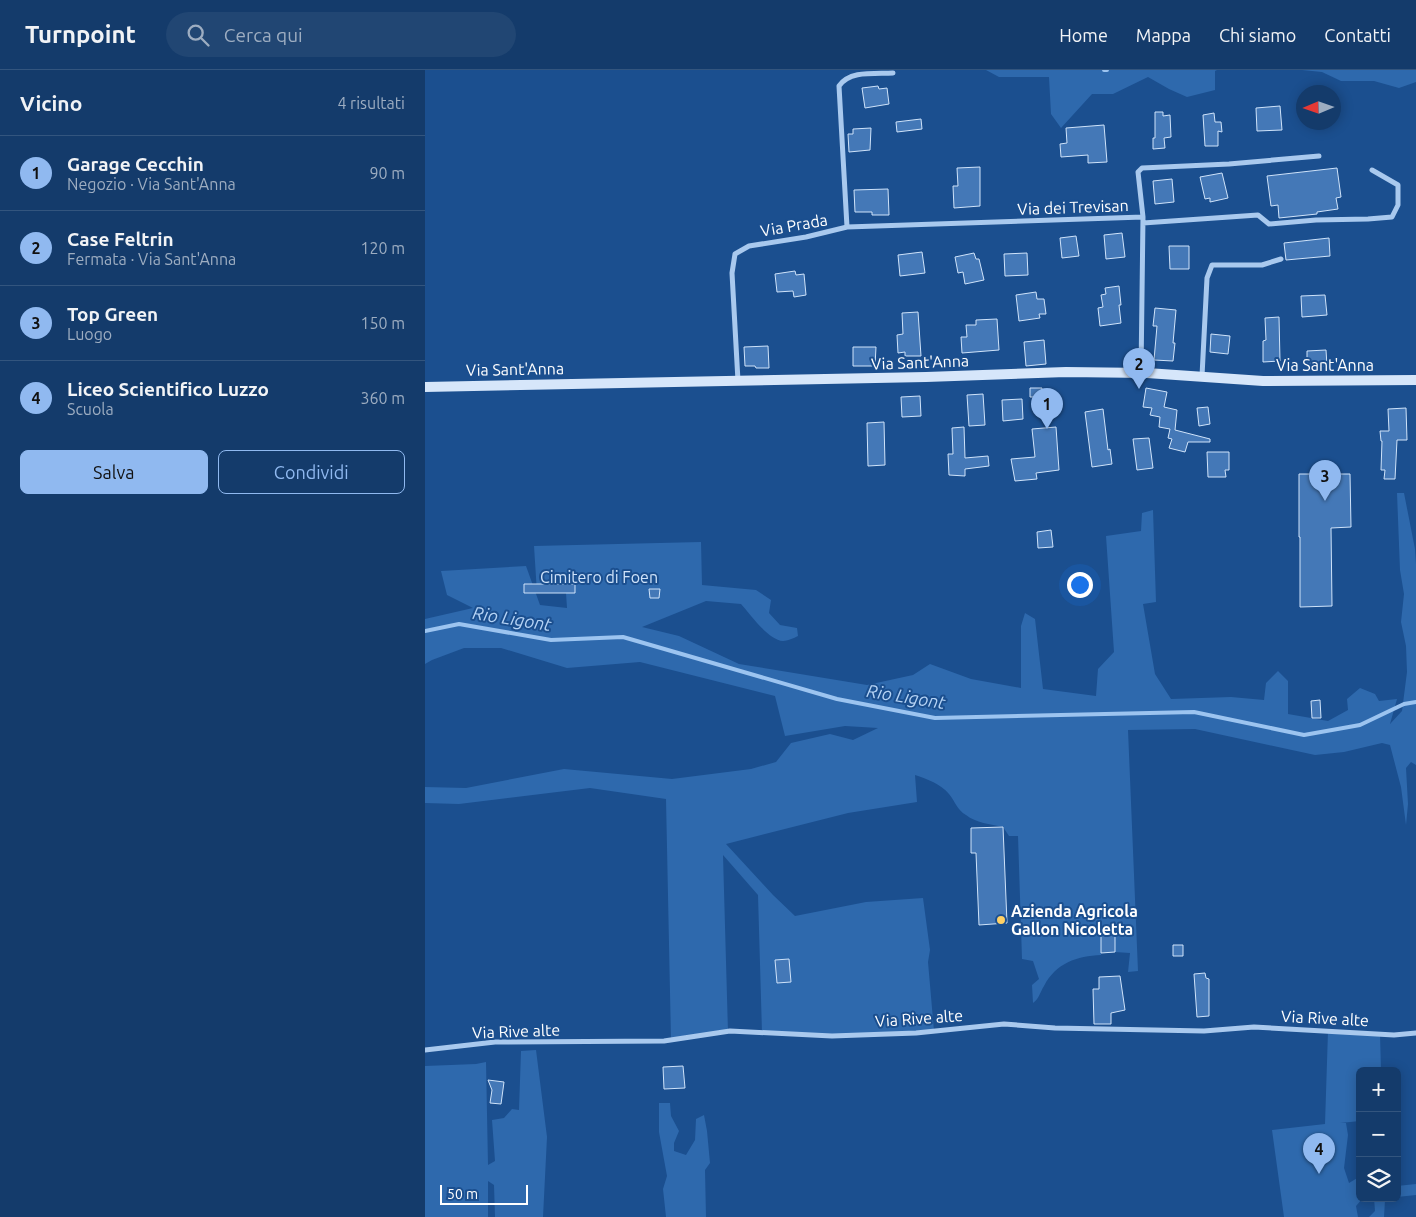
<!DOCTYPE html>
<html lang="it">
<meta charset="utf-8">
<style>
:root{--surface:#143b6b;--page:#214673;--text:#f1f3f6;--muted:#9dadc1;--line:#33557e;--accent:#90b9f0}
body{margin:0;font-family:Ubuntu,sans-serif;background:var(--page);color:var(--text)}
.controls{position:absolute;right:15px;bottom:15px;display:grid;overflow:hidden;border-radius:8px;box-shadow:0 2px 12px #0003}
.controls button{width:45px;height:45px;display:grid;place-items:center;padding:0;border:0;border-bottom:1px solid var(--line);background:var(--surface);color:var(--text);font:25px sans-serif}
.compass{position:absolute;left:871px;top:15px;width:45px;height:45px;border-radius:50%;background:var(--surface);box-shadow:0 2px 12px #0003;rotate:268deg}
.scale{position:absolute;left:15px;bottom:12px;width:88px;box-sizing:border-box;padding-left:5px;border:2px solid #fff;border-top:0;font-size:14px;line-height:18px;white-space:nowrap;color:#fff;-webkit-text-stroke:4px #1b4f8f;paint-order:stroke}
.you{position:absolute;left:654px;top:514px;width:18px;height:18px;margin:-12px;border:4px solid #fff;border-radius:50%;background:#1a73e8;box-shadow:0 0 0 8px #1a73e833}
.badge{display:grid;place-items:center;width:32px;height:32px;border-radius:50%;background:var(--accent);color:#111;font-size:16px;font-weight:700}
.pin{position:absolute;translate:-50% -41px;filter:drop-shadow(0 1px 2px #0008)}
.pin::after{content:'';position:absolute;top:26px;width:18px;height:15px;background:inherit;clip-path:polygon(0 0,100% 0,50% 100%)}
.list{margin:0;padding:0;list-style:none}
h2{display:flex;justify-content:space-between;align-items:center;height:65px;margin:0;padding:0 20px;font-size:21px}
h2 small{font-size:16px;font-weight:400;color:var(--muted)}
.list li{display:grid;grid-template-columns:32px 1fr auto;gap:15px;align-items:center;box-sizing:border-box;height:75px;padding:0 20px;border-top:1px solid var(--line)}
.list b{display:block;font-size:19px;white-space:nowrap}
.list p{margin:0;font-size:16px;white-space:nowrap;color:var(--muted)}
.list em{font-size:16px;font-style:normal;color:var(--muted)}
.actions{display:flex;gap:10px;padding:15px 20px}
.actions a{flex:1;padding:11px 0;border:1px solid var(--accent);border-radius:8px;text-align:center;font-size:18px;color:var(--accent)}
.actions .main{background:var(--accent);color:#111}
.icon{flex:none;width:28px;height:28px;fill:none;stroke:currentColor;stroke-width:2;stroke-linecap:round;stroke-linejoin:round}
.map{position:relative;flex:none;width:991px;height:1147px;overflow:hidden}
header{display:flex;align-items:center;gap:30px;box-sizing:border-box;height:70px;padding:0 25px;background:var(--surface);border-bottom:1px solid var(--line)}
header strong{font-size:24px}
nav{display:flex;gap:28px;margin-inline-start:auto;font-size:18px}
.search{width:350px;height:45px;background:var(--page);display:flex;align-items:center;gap:12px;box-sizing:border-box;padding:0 18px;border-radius:28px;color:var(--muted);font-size:19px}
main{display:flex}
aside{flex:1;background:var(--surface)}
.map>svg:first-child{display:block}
.green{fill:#2e69ad}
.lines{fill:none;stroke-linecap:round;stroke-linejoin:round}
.stream{stroke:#9cc4f0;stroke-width:4}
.building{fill:#4478b7;stroke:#cfe3fa}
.minor{stroke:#a9c9ee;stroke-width:5}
.secondary{stroke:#d6e6fa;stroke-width:10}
.poi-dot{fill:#ffd166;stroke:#1b4f8f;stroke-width:2}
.labels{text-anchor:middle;stroke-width:4;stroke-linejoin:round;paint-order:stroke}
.street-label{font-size:16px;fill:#fff;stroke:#1b4f8f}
.park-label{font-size:16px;fill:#cfe3fa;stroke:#1b4f8f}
.poi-label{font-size:16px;font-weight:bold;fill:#fff;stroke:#1b4f8f;text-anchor:start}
.water-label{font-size:18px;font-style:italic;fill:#b5d3f5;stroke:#1b4f8f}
</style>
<header>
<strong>Turnpoint</strong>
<div class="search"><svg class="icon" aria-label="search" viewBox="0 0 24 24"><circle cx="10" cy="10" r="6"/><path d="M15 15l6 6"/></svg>Cerca qui</div>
<nav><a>Home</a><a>Mappa</a><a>Chi siamo</a><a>Contatti</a></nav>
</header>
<main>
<aside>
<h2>Vicino<small>4 risultati</small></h2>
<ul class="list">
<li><span class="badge">1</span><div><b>Garage Cecchin</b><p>Negozio · Via Sant'Anna</p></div><em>90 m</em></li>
<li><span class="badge">2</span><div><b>Case Feltrin</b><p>Fermata · Via Sant'Anna</p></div><em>120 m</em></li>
<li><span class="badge">3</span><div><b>Top Green</b><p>Luogo</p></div><em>150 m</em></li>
<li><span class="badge">4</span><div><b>Liceo Scientifico Luzzo</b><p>Scuola</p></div><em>360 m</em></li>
</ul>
<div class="actions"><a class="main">Salva</a><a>Condividi</a></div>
</aside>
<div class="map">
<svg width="991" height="1147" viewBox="0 0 991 1147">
<rect width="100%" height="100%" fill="#1b4f8f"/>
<path class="green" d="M561 0H792L790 1V20L762 27 744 19 723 7 688 24H667L636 58 626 44 624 7H574Z
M877 0H991V12L974 18 949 11H916L897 2Z
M972 423H979L990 479 991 494V695L986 692 981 698 983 734 981 755 976 717 965 675 957 673 919 682 890 685 770 659 703 660 713 901 703 902 705 883 690 882V861H676V885C652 886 631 893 619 916 615 922 614 929 608 933L607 915 614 909 608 891 597 889 593 766H584L578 757C565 754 551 753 541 745 532 740 530 731 524 724 516 714 502 709 490 705L492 732 423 743 301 774 348 825 370 846 441 832 498 828 505 880 503 892 509 961 407 966 337 963 333 825 298 785 303 962 246 970 241 729 165 718 34 734 0 733V717L41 718 139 699 247 709 326 699 351 692 366 673 405 664 428 670 453 658 420 656 360 666 350 626 215 592 142 598 76 578H39L7 590 0 594V549L48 538 22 525 16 501 101 496 115 535 142 538 141 523H112L109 476 276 472 277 515 331 520 346 530 344 543 355 555 372 558 373 566C369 568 362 571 358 571 343 570 325 544 316 534L281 531 217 557 254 566 314 594 442 615 488 605 505 594 546 609 596 618V556L600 543 610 549 618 619 671 626 673 599 689 582 681 466 716 461 717 443 728 440 731 532 718 534 730 604 746 629 806 627 839 630 841 613 853 601 863 611V644L903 651 923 640 922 629 935 618 950 624 954 631 972 629 965 654 977 641 982 602 981 576 976 552 979 524 975 500Z
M903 961 955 964 956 1001H935V1051L915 1053H921L923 1065 919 1098 924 1113 934 1107 935 1128H938L931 1136 933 1147H859L847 1060 900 1054Z
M111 980 122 1067 118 1147H70L69 1115 63 1111V1147H0V996L51 994 61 992 63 1095 70 1091 67 1050 79 1048 87 1039 94 1040 96 981Z
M234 1033H245L246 1046 254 1061 249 1073V1081L261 1085 270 1070 271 1049 279 1045 282 1061 285 1093 280 1100 281 1147H241L238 1119 242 1106 234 1062Z
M991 1114V1125L972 1127V1116Z
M949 1128H966L960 1130 959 1147H944L950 1141Z"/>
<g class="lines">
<path class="stream" d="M679 0H682
M0 561 34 554 126 570 198 567 412 629 510 648 769 642 879 665 935 655 979 634 991 632"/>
</g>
<path class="building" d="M453 16 454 19 462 18 464 34 440 38 437 18Z
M855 36 857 60 832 61 831 38Z
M730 42H738V46L745 45 746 67 739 68 740 78 728 79V68H730Z
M789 43 790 52H796L797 62 793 61V76H780L778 45Z
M496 49 497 59 472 62 471 52Z
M679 55 682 92 663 93V85L636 87 635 74 642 73 641 58Z
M446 58 445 80 424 82 423 64H428V59Z
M555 97V136L529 138 528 116H533L532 98Z
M912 98 916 127 911 128 913 139 892 142V144L854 148 853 135 846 136 842 106Z
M797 103 803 128 785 132V128L780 129 775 107Z
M747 109 749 132 730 134 728 111Z
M463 119 464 145H447V142H430L429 120Z
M697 163 700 187 681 189 679 165Z
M651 166 654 186 637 188 635 168Z
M904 168 905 186 861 190 859 173Z
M744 176H764V199H745Z
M497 182 500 203 475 206 473 185Z
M549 183 551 189H554L559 210 540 214 538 202 533 203 530 187Z
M602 183 603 205 580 206 579 184Z
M370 201 371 205 379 204 381 225 369 227 368 221 352 222 350 204Z
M694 216 696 235H694L696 253 675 256 673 238 678 237 676 225 681 224 680 218Z
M611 222 612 229H619L621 244H614L615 248 594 251 591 225Z
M900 225 902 245 877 247 876 226Z
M730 238 751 240 748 273H750L748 291 729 290 732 256H728Z
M493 242 496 286H480V282L473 283 472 265 478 264 477 243Z
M854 247 855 291 838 292V271L841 270 840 248Z
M572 249 574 280 537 283 536 267H542L541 255H551V250Z
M786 264 805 266 803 284 785 282Z
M619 270 621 294 601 296 599 272Z
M343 276 344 298H331L330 296H320L319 277Z
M428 277H451L450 296H428Z
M901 280 902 296 882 297V281Z
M605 318H617V327H605Z
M721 318 742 322 739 337 752 340 750 360 785 369V372H763L760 382 744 378 747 369 743 368 745 359 734 357 735 347 725 345 727 338 718 337Z
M558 324 560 355 544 356 542 325Z
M495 326 496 346 477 347 476 327Z
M597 329 598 349 578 351 577 330Z
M783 337 785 354 774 356 772 338Z
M981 338 982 370H972L970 409H959L960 400H956L957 371H956L955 361H964L963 339Z
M678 339 683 380 685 379 687 394 667 397 660 342Z
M459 352 460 395 443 396 442 353Z
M539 357 540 388 563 386 564 396 540 399V406L524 405 523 384H528L527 358Z
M631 357 634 400 611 403 612 409 590 411 586 389 610 387 607 359Z
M724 368 728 398 712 400 708 369Z
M782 382H804V400H800L801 407H783Z
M874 404H925L926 457 906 458 907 536 875 537V467H874Z
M626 460 628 477 613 478 612 462Z
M99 514H150V523H99Z
M224 519H235L234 528H225Z
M895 630 896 648H887L886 631Z
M578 757 582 853 554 855 551 783H546V758Z
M690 860V882L676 883V861Z
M748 875H758V886H748Z
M364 889 366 912 352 913 350 890Z
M780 903 781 908 784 909V946L772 947 769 904Z
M695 906 700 940 686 943V954H669L668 919H674V907Z
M258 996 260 1018 239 1019 238 997Z
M63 1010 79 1012 76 1034 65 1033 67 1020Z"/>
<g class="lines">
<path class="minor" d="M718 147 713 102 717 98 804 94 894 86
M718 153 833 145 844 154 891 150 943 149 967 147 973 135V115L947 100
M422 157 414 16C425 0 450 4 468 3
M777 306 782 208 787 195H837L856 189
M313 311 307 203 310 184 324 176 381 167 422 157 718 147 716 303
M0 980 70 972 239 971 305 961 407 966 491 963 579 954 630 958 779 961 829 957 969 965 991 963"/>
<path class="secondary" d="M0 317 501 307 641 302 722 303 838 311 991 310"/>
</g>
<circle class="poi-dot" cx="576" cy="850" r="5"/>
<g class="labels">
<g class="street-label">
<text transform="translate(648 137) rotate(-2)" y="6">Via dei Trevisan</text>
<text transform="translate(369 155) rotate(-10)" y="6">Via Prada</text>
<text transform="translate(495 292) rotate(-2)" y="6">Via Sant'Anna</text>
<text x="900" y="301">Via Sant'Anna</text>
<text transform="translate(90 299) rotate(-1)" y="6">Via Sant'Anna</text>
<text transform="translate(494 948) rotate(-4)" y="6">Via Rive alte</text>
<text transform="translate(900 948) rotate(3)" y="6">Via Rive alte</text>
<text transform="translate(91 961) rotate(-2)" y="6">Via Rive alte</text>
</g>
<g class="park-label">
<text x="174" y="513">Cimitero di Foen</text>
</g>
<g class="poi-label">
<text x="586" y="847">Azienda Agricola<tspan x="586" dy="18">Gallon Nicoletta</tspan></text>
</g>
<g class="water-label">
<text transform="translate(87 549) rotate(9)" y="6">Rio Ligont</text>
<text transform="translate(481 627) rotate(9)" y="6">Rio Ligont</text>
</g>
</g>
</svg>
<div class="controls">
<button>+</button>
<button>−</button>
<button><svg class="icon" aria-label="layers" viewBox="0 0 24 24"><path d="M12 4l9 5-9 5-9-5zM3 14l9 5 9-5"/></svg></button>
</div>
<svg class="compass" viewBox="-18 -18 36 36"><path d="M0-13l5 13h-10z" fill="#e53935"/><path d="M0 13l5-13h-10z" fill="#9dadc1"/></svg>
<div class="scale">50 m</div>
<div class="you"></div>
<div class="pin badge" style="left:622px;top:359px">1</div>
<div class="pin badge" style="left:714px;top:319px">2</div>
<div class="pin badge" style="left:900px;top:431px">3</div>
<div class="pin badge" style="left:894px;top:1104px">4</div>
</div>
</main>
